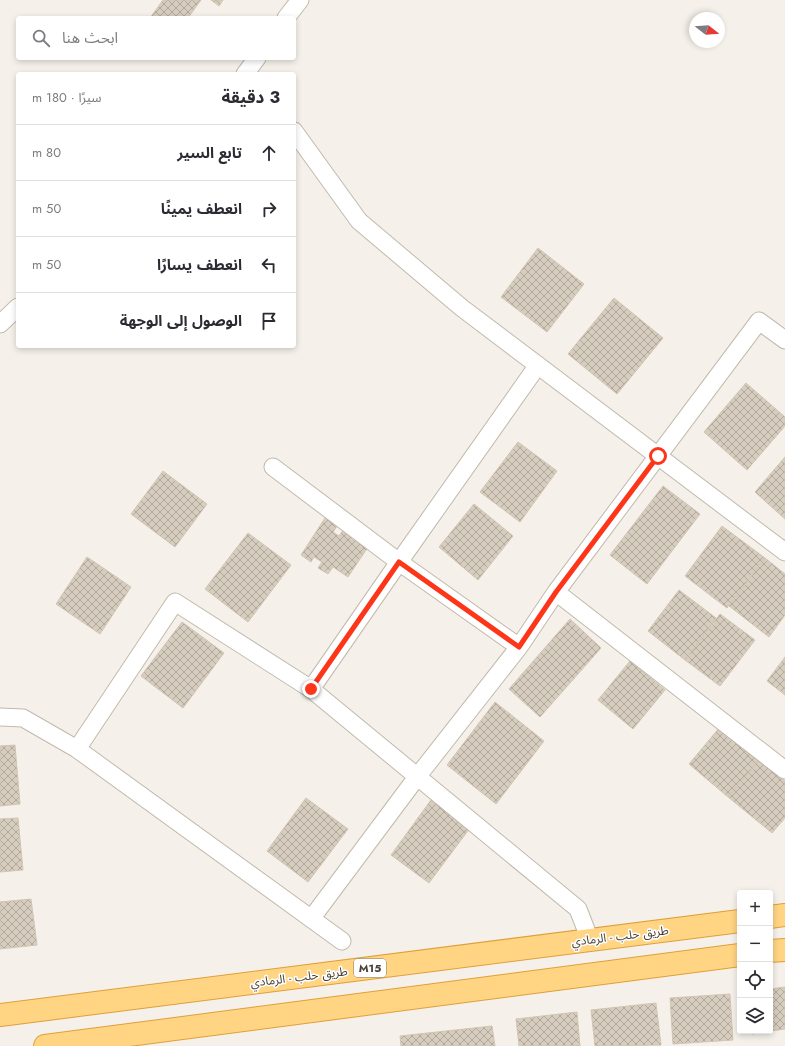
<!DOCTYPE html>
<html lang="ar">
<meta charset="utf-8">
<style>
:root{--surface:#fff;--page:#f7f7f7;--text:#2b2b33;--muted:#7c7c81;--line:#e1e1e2}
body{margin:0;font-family:Jost,"Noto Sans Arabic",sans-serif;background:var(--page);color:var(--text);direction:rtl}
.controls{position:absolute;right:12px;bottom:12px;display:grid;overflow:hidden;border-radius:4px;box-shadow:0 2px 6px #0003}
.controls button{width:36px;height:36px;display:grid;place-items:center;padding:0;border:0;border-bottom:1px solid var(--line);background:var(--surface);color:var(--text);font:20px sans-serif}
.compass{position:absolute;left:689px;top:12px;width:36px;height:36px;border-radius:50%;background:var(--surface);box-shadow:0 2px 6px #0003;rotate:107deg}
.stop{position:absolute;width:12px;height:12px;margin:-9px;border:3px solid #fd3619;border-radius:50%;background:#fff}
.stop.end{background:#fd3619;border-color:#fff;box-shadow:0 1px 4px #0008}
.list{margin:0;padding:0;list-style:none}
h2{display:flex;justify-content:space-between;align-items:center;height:52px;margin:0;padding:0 16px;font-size:17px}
h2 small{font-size:13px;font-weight:400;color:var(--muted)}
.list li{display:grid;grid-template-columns:26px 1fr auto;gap:12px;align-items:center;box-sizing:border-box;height:56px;padding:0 16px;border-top:1px solid var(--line)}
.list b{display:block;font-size:15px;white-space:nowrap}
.list em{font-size:13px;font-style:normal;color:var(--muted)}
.icon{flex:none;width:22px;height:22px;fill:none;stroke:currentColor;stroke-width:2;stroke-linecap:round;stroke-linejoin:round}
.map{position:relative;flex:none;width:785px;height:1046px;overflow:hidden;direction:ltr}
.search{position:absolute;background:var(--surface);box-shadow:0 2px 6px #0003;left:16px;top:16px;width:280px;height:44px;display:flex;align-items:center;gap:10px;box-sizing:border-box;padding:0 14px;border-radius:4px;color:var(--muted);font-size:15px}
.panel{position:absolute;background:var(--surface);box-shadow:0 2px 6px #0003;left:16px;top:72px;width:280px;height:276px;border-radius:4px;direction:rtl}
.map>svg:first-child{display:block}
.building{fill:url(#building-cross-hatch);stroke:#d2c5b2}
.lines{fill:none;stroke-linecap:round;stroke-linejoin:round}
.minor-casing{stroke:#c1b9ac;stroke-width:19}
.trunk-casing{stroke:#e09f39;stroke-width:24}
.minor{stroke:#fff;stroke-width:17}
.trunk{stroke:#ffd482;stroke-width:22}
.route{stroke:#fd3619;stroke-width:5}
.labels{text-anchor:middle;stroke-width:3;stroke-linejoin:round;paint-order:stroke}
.shield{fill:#fff;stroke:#807b74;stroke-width:1}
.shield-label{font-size:11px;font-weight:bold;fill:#494238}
.street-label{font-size:12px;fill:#494238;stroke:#fff}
</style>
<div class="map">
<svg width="785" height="1046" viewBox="0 0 785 1046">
<defs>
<pattern id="building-cross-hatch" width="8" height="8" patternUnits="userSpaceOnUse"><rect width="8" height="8" fill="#d7cdbf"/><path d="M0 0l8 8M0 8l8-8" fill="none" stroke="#b0a89c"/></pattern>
</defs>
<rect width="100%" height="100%" fill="#f5f1ea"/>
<path class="building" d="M163 0H201L188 18H150Z
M211 0H223L219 6Z
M538 248 584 284 547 332 501 297Z
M614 298 663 338 617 394 568 354Z
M746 383 785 417V426L747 470 704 432Z
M518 442 557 471 520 522 480 492Z
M785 457V519L755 492Z
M163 471 207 504 175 547 131 514Z
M663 486 700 514 647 584 610 555Z
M474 504 513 536 478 580 439 547Z
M327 515 339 523 333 532 339 536 344 529 372 541 348 577 333 567 328 574 318 568 322 562 314 557 311 562 301 555Z
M722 526 765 558 727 608 685 576Z
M248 533 291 565 248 622 205 589Z
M87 557 131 587 100 634 56 604Z
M765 558 785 574V615L769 637 729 606Z
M679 590 716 618 685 660 648 631Z
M720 614 755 640 720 686 685 660Z
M570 619 601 648 540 717 509 689Z
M182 622 224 653 183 708 141 676Z
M785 657V695L767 681Z
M630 661 665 690 633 729 598 700Z
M495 702 544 741 496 804 447 765Z
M720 727 759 760 728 797 689 764Z
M15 745 20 804 0 806V746Z
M759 760 785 781V818L772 833 728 797Z
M306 798 348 829 308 882 267 851Z
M431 800 470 828 429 883 391 855Z
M18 818 23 870 0 872V819Z
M31 899 37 945 0 949V902Z
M785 987V1029L752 1034V1031H770V989Z
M730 994 733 1040 673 1044 670 998Z
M656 1003 661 1045 595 1046 591 1010Z
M577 1012 580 1046H519L516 1019Z
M492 1026 495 1046H401L400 1036Z"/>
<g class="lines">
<defs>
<path id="minor" d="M286 18 300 0
M245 74 257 58
M294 131 359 221 462 308 785 552
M0 324 18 307
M273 467 399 562 519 647
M556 592 785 770
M311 689 399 562 538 365
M0 717 23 718 77 749 342 941
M77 749 175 602 311 689 578 909 590 940
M311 919 417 777 519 647 556 592 759 321 785 340"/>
<path id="trunk" d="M770 917 785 915
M770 951 785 950
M0 1015 740 921
M45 1046 740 955"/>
</defs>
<use href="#minor" class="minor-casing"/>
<use href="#trunk" class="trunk-casing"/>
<use href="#minor" class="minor"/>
<use href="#trunk" class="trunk"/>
</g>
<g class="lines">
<path class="route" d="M311 689 399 562 519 647 556 592 658 456"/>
</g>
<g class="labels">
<rect class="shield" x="354" y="959" width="32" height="18" rx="3"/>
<g class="shield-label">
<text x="370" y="972">M15</text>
</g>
<g class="street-label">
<text transform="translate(620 936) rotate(-7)" y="4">طريق حلب - الرمادي</text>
<text transform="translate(299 977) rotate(-7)" y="4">طريق حلب - الرمادي</text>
</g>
</g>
</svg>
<div class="controls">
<button>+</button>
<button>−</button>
<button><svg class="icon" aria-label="locate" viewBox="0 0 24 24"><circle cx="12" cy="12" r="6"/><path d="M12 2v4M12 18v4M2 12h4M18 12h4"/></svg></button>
<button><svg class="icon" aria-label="layers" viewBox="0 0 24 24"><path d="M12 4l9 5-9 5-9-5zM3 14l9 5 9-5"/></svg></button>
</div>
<svg class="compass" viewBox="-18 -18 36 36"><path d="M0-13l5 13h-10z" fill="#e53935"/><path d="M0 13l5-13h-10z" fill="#7c7c81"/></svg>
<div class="stop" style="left:658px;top:456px"></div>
<div class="stop end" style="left:311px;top:689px"></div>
<div class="search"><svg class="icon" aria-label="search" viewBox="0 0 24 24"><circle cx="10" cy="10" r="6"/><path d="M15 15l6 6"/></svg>ابحث هنا</div>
<section class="panel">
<h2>3 دقيقة<small>سيرًا · 180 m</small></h2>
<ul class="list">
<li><svg class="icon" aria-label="ahead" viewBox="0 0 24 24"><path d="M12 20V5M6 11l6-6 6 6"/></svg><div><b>تابع السير</b></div><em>80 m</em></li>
<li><svg class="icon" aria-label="right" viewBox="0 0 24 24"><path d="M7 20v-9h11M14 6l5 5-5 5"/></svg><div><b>انعطف يمينًا</b></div><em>50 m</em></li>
<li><svg class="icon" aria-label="left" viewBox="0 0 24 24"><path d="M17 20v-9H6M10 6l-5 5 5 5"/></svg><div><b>انعطف يسارًا</b></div><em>50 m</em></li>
<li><svg class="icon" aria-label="arrive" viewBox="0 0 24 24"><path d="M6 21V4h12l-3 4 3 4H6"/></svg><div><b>الوصول إلى الوجهة</b></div></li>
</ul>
</section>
</div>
